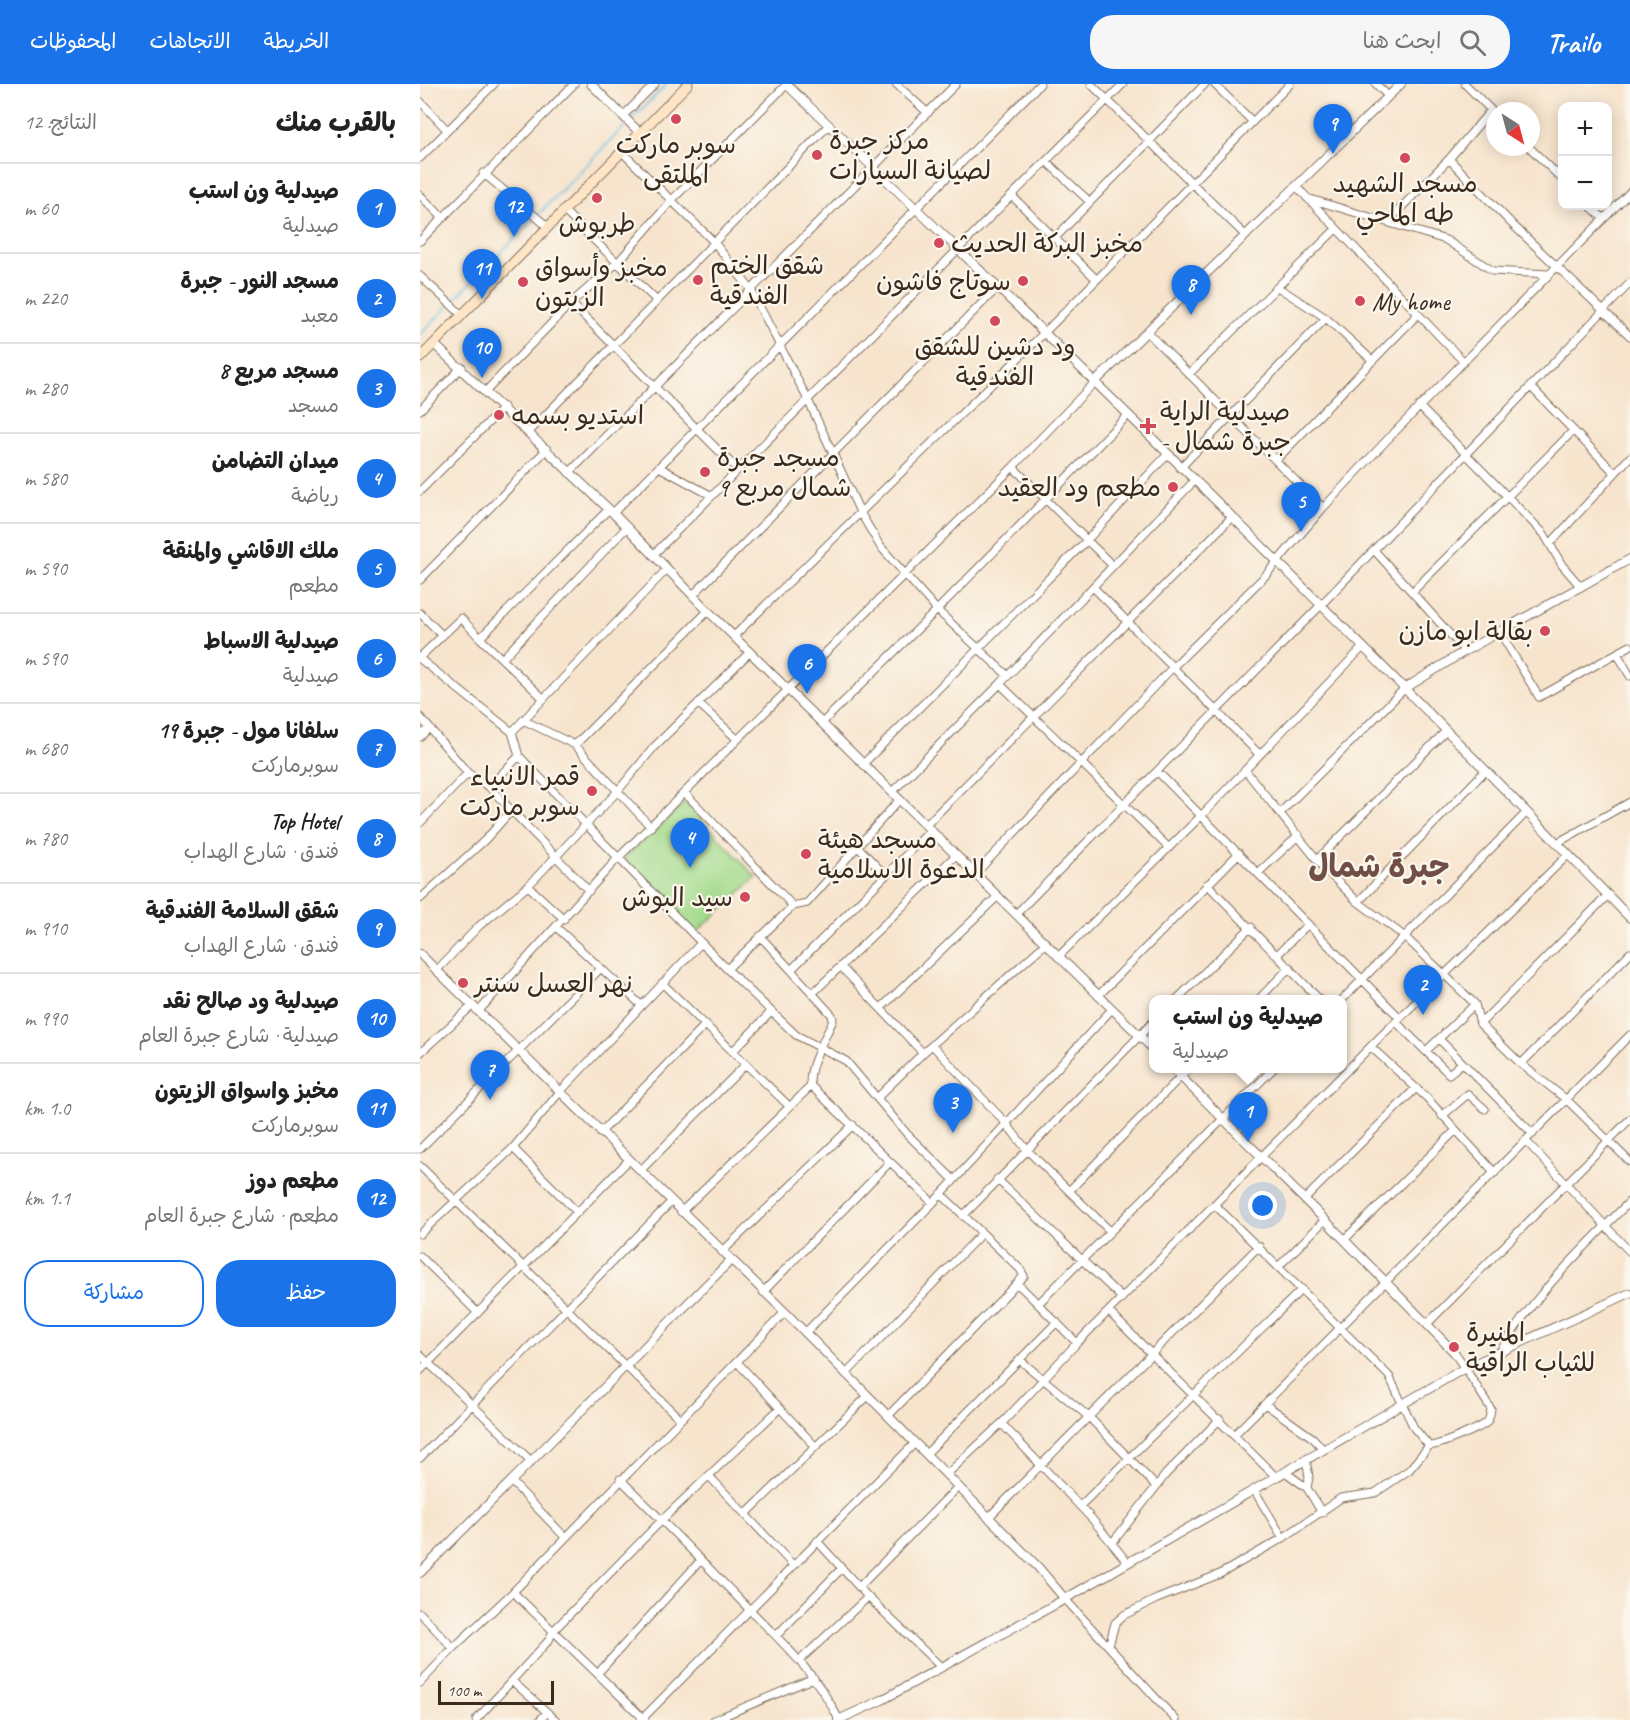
<!DOCTYPE html>
<html lang="ar">
<meta charset="utf-8">
<style>
:root{--surface:#fff;--page:#f6f6f6;--text:#222;--muted:#767676;--line:#e0e0e0;--accent:#1a73e8}
body{margin:0;font-family:Caveat,"Playpen Sans Arabic",sans-serif;background:var(--page);color:var(--text);direction:rtl}
.controls{position:absolute;right:18px;top:18px;display:grid;overflow:hidden;border-radius:12px;box-shadow:0 3px 15px #0003}
.controls button{width:54px;height:54px;display:grid;place-items:center;padding:0;border:0;border-bottom:2px solid var(--line);background:var(--surface);color:var(--text);font:30px sans-serif}
.compass{position:absolute;left:1066px;top:18px;width:54px;height:54px;border-radius:50%;background:var(--surface);box-shadow:0 3px 15px #0003;rotate:144deg}
.scale{position:absolute;left:18px;bottom:15px;width:116px;box-sizing:border-box;padding-left:6px;border:3px solid #3b2a1e;border-top:0;font-size:16px;line-height:21px;white-space:nowrap;color:#3b2a1e;-webkit-text-stroke:4px #fbf7ec;paint-order:stroke}
.you{position:absolute;left:843px;top:1122px;width:21px;height:21px;margin:-15px;border:4px solid #fff;border-radius:50%;background:#1a73e8;box-shadow:0 0 0 9px #1a73e833}
.badge{display:grid;place-items:center;width:39px;height:39px;border-radius:50%;background:var(--accent);color:#fff;font-size:20px;font-weight:700}
.pin{position:absolute;translate:-50% -50px;filter:drop-shadow(0 2px 3px #0008)}
.pin::after{content:'';position:absolute;top:32px;width:21px;height:18px;background:inherit;clip-path:polygon(0 0,100% 0,50% 100%)}
.popup{position:absolute;left:729px;top:911px;width:198px;height:78px;box-sizing:border-box;display:grid;place-content:center;border-radius:12px;background:var(--surface);filter:drop-shadow(0 2px 4px #0005);font-size:20px;white-space:nowrap;color:var(--muted)}
.popup b{font-size:22px;color:var(--text)}
.popup::after{content:'';position:absolute;left:50%;top:100%;margin-left:-12px;border:12px solid transparent;border-top-color:var(--surface)}
.list{margin:0;padding:0;list-style:none}
h2{display:flex;justify-content:space-between;align-items:center;height:78px;margin:0;padding:0 24px;font-size:26px}
h2 small{font-size:20px;font-weight:400;color:var(--muted)}
.list li{display:grid;grid-template-columns:39px 1fr auto;gap:18px;align-items:center;box-sizing:border-box;height:90px;padding:0 24px;border-top:2px solid var(--line)}
.list b{display:block;font-size:22px;white-space:nowrap}
.list p{margin:0;font-size:20px;white-space:nowrap;color:var(--muted)}
.list em{font-size:20px;font-style:normal;color:var(--muted)}
.actions{display:flex;gap:12px;padding:18px 24px}
.actions a{flex:1;padding:14px 0;border:2px solid var(--accent);border-radius:24px;text-align:center;font-size:21px;color:var(--accent)}
.actions .main{background:var(--accent);color:#fff}
.icon{flex:none;width:33px;height:33px;fill:none;stroke:currentColor;stroke-width:2;stroke-linecap:round;stroke-linejoin:round}
.map{position:relative;flex:none;width:1210px;height:1636px;overflow:hidden;direction:ltr}
header{display:flex;align-items:center;gap:36px;box-sizing:border-box;height:84px;padding:0 30px;background:var(--accent);color:#fff}
header strong{font-size:28px}
nav{display:flex;gap:33px;margin-inline-start:auto;font-size:21px}
.search{width:420px;height:54px;background:var(--page);display:flex;align-items:center;gap:15px;box-sizing:border-box;padding:0 21px;border-radius:24px;color:var(--muted);font-size:22px}
main{display:flex}
aside{flex:1;background:var(--surface)}
.map>svg:first-child{display:block}
.green{fill:#a2da8b;stroke:#6e8254;stroke-width:1.5}
.lines{fill:none;stroke-linecap:round;stroke-linejoin:round}
.stream{stroke:#69bee5;stroke-width:2}
.minor-casing{stroke:#7d6b5b;stroke-width:9}
.tertiary-casing{stroke:#7d6b5b;stroke-width:10}
.secondary-casing{stroke:#7d6b5b;stroke-width:11}
.minor{stroke:#fff;stroke-width:7}
.tertiary{stroke:#fff;stroke-width:8}
.secondary{stroke:#fee5c5;stroke-width:9}
.poi-dot{fill:#d1495b;stroke:#fbf7ec;stroke-width:2}
.labels{text-anchor:middle;stroke-width:4.5;stroke-linejoin:round;paint-order:stroke}
.poi-label{font-size:26px;fill:#3b2a1e;stroke:#fbf7ec;text-anchor:start}
.district-label{font-size:32px;font-weight:bold;fill:#714f46;stroke:#fbf7ec}
</style>
<header>
<strong>Trailo</strong>
<div class="search"><svg class="icon" aria-label="search" viewBox="0 0 24 24"><circle cx="10" cy="10" r="6"/><path d="M15 15l6 6"/></svg>ابحث هنا</div>
<nav><a>الخريطة</a><a>الاتجاهات</a><a>المحفوظات</a></nav>
</header>
<main>
<div class="map">
<svg width="1210" height="1636" viewBox="0 0 1210 1636">
<rect width="100%" height="100%" fill="#fbf7ec"/>
<filter id="ink" filterUnits="userSpaceOnUse"><feTurbulence type="fractalNoise" baseFrequency=".0167" numOctaves="2"/><feDisplacementMap in="SourceGraphic" scale="12" xChannelSelector="R" yChannelSelector="G"/><feConvolveMatrix kernelMatrix="1 2 1 2 8 2 1 2 1" color-interpolation-filters="sRGB"/></filter>
<filter id="wash" filterUnits="userSpaceOnUse"><feTurbulence type="fractalNoise" baseFrequency=".008" numOctaves="4" result="noise"/><feDisplacementMap in="SourceGraphic" scale="24" xChannelSelector="R" yChannelSelector="G"/><feGaussianBlur stdDeviation="1.35" result="paint"/><feColorMatrix in="noise" values="0 0 0 0 0 0 0 0 0 0 0 0 0 0 0 0 0 1.4 0 .05"/><feComposite in="paint" operator="in"/></filter>
<g filter="url(#wash)">
<rect width="100%" height="100%" fill="#f7e4cd"/>
<path class="green" d="M265 718 336 793 275 850 204 775Z"/>
<g class="lines">
<path class="stream" d="M211 36 247 0
M32 218 207 40
M0 251 28 222"/>
</g>
</g>
<g filter="url(#ink)">
<g class="lines">
<defs>
<path id="minor" d="M476 0 508 29
M671 0 826 152
M794 0 832 37
M956 0 968 12
M1045 0 1075 30
M0 17 27 46
M1071 26 1029 75 1093 141 1210 252
M203 32 235 0
M1109 63 1142 95
M201 67 294 158 331 206 388 316 440 428 460 462 517 526 588 592
M0 74 74 0
M627 78 670 118
M63 89 127 142
M877 103 1043 277
M0 111 23 134
M593 113 675 194
M887 114 1026 156 1073 187 1128 190
M1170 122 1183 134
M143 126 237 217
M967 138 1029 75
M635 154 785 0
M0 157 154 0
M0 192 42 231
M859 204 906 234 953 277
M151 219 318 386
M727 248 903 424
M769 290 916 145
M1110 302 1195 389
M66 307 151 219 199 177 252 116 367 0
M999 322 1124 450 1142 481 1161 503
M0 326 42 283
M109 348 409 41
M856 376 998 230
M239 383 292 412
M593 383 693 482
M760 384 906 234
M149 389 536 0
M0 407 84 323
M193 429 620 0
M1130 460 1210 373
M954 466 1045 567
M233 471 703 0
M0 496 127 365
M673 503 839 670
M992 508 1153 347
M273 511 578 203
M0 529 22 551
M1079 547 1119 613 1197 569
M314 552 625 248 870 0
M60 554 124 615
M1210 562 1197 569 1210 592
M0 573 41 534 60 554 188 426
M0 575 92 648 99 672 307 885 373 822 387 819 480 715
M82 575 207 443
M580 600 749 764
M278 619 317 655
M0 633 48 689 69 703 169 807
M103 636 155 661 231 743
M403 638 517 526 708 331
M92 648 247 485
M0 653 9 644
M155 661 288 527
M444 679 667 456 747 371
M825 686 902 782 938 818 984 852 1055 920 1060 940 1101 980 1147 1016 1210 1078
M738 688 980 934
M69 703 99 672
M473 707 580 600 774 397
M265 709 373 822
M861 728 984 605
M0 739 48 689
M506 741 811 434
M1137 759 1210 718
M437 762 465 791
M897 776 1026 647
M838 789 879 751
M555 790 754 582 845 492 903 424 966 357 1210 108
M787 800 900 916
M108 802 144 835
M0 815 65 756 91 727
M938 818 1065 687
M596 830 900 522 1210 199
M136 843 221 921
M340 852 412 931 413 936C406 953 386 985 391 1002L513 1119
M858 870 888 840
M638 873 781 732 943 563
M421 883 503 969
M307 885 376 951 426 977 487 1050 533 1095
M372 885 511 746
M17 886 59 842 108 802 197 708 234 663 330 568
M242 899 369 1022
M394 908 536 771
M678 912 819 769
M756 916 831 843
M838 916 870 883
M922 916 1106 729
M461 924 578 812
M58 928 198 774 593 383 675 298
M976 938 1029 990 1042 979
M1060 940 1188 811
M1019 955 1113 1050
M512 961 585 1038 606 1065 690 1147
M951 963 1007 1014 1075 1089
M313 967 351 928
M1006 967 1055 920
M0 969 52 922
M1101 980 1210 869
M457 1014 503 969 625 860
M1022 1032 1048 1010 1065 1025
M180 1049 286 940
M1106 1057 1210 1168
M93 1064 157 1128
M0 1065 181 884
M0 1082 260 1335
M220 1087 326 980
M577 1095 702 1214
M649 1107 769 984
M885 1115 996 1004
M796 1122 969 1292 994 1344 1009 1362C1017 1362 1060 1345 1067 1338 1070 1335 1070 1329 1071 1325L1045 1284
M261 1128 391 1002
M543 1132 734 937
M0 1150 93 1064 139 1009 281 859
M925 1155 1035 1047
M302 1168 433 1041
M0 1172 58 1229
M859 1182 905 1136
M598 1200 657 1259
M343 1208 470 1078
M618 1220 854 984
M689 1228 856 1393
M1007 1240 1210 1035
M385 1249 513 1119 692 925
M1080 1268C1114 1210 1163 1165 1210 1117
M0 1271 111 1377
M601 1277 669 1333 736 1402
M317 1278 395 1362
M0 1287 209 1076
M426 1290 562 1149
M845 1320 893 1354 903 1365
M468 1332 604 1192 600 1185 521 1110
M582 1340 672 1435 708 1479
M815 1350 1210 951
M506 1370 637 1238
M0 1374 251 1118
M886 1375 889 1393 887 1404
M865 1388 887 1404 902 1429
M526 1391 586 1335 657 1259 960 953 1148 771
M290 1393 372 1480
M200 1395C243 1437 285 1480 327 1523 361 1557 398 1591 419 1636
M91 1397 145 1453
M834 1406 863 1454
M660 1422 882 1205
M326 1430 448 1312
M568 1434 839 1162
M397 1457 448 1513 521 1583
M693 1458 746 1390 800 1335
M439 1503 538 1403
M93 1508 225 1636
M645 1515 756 1636
M0 1529 33 1564
M356 1552 422 1484
M689 1562 695 1539 704 1531 737 1515 800 1490 863 1454 921 1414 955 1409 989 1386 1009 1362
M379 1577 448 1513
M178 1589 281 1476
M92 1597 136 1636
M0 1599 33 1564 93 1508 365 1228
M56 1636 129 1556 133 1547 242 1436 359 1325
M120 1636 127 1628
M221 1636 495 1359
M294 1636 394 1594"/>
<path id="tertiary" d="M171 0 219 48
M366 0C652 273 935 550 1210 834
M14 260 193 429 288 527 734 966
M675 298 981 0
M984 605 1045 567 1210 475
M0 870 365 1228 618 1483 645 1515
M752 984 905 1136 1034 1268 1045 1284
M0 1489 311 1176
M418 1636 462 1616 645 1515 1045 1284 1210 1209"/>
<path id="secondary" d="M0 274 268 0"/>
</defs>
<use href="#minor" class="minor-casing"/>
<use href="#tertiary" class="tertiary-casing"/>
<use href="#secondary" class="secondary-casing"/>
<use href="#minor" class="minor"/>
<use href="#tertiary" class="tertiary"/>
<use href="#secondary" class="secondary"/>
</g>
</g>
<g class="poi-dot">
<circle cx="256" cy="35" r="6"/>
<circle cx="397" cy="71" r="6"/>
<circle cx="985" cy="74" r="6"/>
<circle cx="177" cy="114" r="6"/>
<circle cx="519" cy="159" r="6"/>
<circle cx="278" cy="196" r="6"/>
<circle cx="603" cy="197" r="6"/>
<circle cx="103" cy="198" r="6"/>
<circle cx="940" cy="217" r="6"/>
<circle cx="575" cy="237" r="6"/>
<circle cx="79" cy="331" r="6"/>
<path d="M725 333h6v6h6v6h-6v6h-6v-6h-6v-6h6z"/>
<circle cx="285" cy="388" r="6"/>
<circle cx="753" cy="403" r="6"/>
<circle cx="1125" cy="547" r="6"/>
<circle cx="172" cy="707" r="6"/>
<circle cx="386" cy="770" r="6"/>
<circle cx="325" cy="813" r="6"/>
<circle cx="43" cy="899" r="6"/>
<circle cx="1034" cy="1263" r="6"/>
</g>
<g class="labels">
<g class="poi-label">
<text x="409" y="65">مركز جبرة<tspan x="409" dy="30">لصيانة السيارات</tspan></text>
<text x="256" y="69" text-anchor="middle">سوبر ماركت<tspan x="256" dy="30">الملتقى</tspan></text>
<text x="985" y="108" text-anchor="middle">مسجد الشهيد<tspan x="985" dy="30">طه الماحي</tspan></text>
<text x="177" y="148" text-anchor="middle">طربوش</text>
<text x="531" y="168">مخبز البركة الحديث</text>
<text x="290" y="190">شقق الختم<tspan x="290" dy="30">الفندقية</tspan></text>
<text x="115" y="192">مخبز وأسواق<tspan x="115" dy="30">الزيتون</tspan></text>
<text x="591" y="206" text-anchor="end">سوتاج فاشون</text>
<text x="952" y="226">My home</text>
<text x="575" y="271" text-anchor="middle">ود دشين للشقق<tspan x="575" dy="30">الفندقية</tspan></text>
<text x="740" y="336">صيدلية الراية<tspan x="740" dy="30">- جبرة شمال</tspan></text>
<text x="91" y="340">استديو بسمه</text>
<text x="297" y="382">مسجد جبرة<tspan x="297" dy="30">شمال مربع 9</tspan></text>
<text x="741" y="412" text-anchor="end">مطعم ود العقيد</text>
<text x="1113" y="556" text-anchor="end">بقالة ابو مازن</text>
<text x="160" y="701" text-anchor="end">قمر الانبياء<tspan x="160" dy="30">سوبر ماركت</tspan></text>
<text x="398" y="764">مسجد هيئة<tspan x="398" dy="30">الدعوة الاسلامية</tspan></text>
<text x="313" y="822" text-anchor="end">سيد البوش</text>
<text x="55" y="908">نهر العسل سنتر</text>
<text x="1046" y="1257">المنيرة<tspan x="1046" dy="30">للثياب الراقية</tspan></text>
</g>
<g class="district-label">
<text x="959" y="793">جبرة شمال</text>
</g>
</g>
</svg>
<div class="controls">
<button>+</button>
<button>−</button>
</div>
<svg class="compass" viewBox="-18 -18 36 36"><path d="M0-13l5 13h-10z" fill="#e53935"/><path d="M0 13l5-13h-10z" fill="#767676"/></svg>
<div class="scale">100 m</div>
<div class="you"></div>
<div class="pin badge" style="left:828px;top:1058px">1</div>
<div class="popup"><b>صيدلية ون استب</b>صيدلية</div>
<div class="pin badge" style="left:1003px;top:931px">2</div>
<div class="pin badge" style="left:533px;top:1049px">3</div>
<div class="pin badge" style="left:270px;top:784px">4</div>
<div class="pin badge" style="left:881px;top:448px">5</div>
<div class="pin badge" style="left:387px;top:610px">6</div>
<div class="pin badge" style="left:70px;top:1016px">7</div>
<div class="pin badge" style="left:771px;top:231px">8</div>
<div class="pin badge" style="left:913px;top:70px">9</div>
<div class="pin badge" style="left:62px;top:294px">10</div>
<div class="pin badge" style="left:62px;top:215px">11</div>
<div class="pin badge" style="left:94px;top:153px">12</div>
</div>
<aside>
<h2>بالقرب منك<small>النتائج: 12</small></h2>
<ul class="list">
<li><span class="badge">1</span><div><b>صيدلية ون استب</b><p>صيدلية</p></div><em>60 m</em></li>
<li><span class="badge">2</span><div><b>مسجد النور - جبرة</b><p>معبد</p></div><em>220 m</em></li>
<li><span class="badge">3</span><div><b>مسجد مربع 8</b><p>مسجد</p></div><em>280 m</em></li>
<li><span class="badge">4</span><div><b>ميدان التضامن</b><p>رياضة</p></div><em>580 m</em></li>
<li><span class="badge">5</span><div><b>ملك الاقاشي والمنقة</b><p>مطعم</p></div><em>590 m</em></li>
<li><span class="badge">6</span><div><b>صيدلية الاسباط</b><p>صيدلية</p></div><em>590 m</em></li>
<li><span class="badge">7</span><div><b>سلفانا مول - جبرة 19</b><p>سوبرماركت</p></div><em>680 m</em></li>
<li><span class="badge">8</span><div><b>Top Hotel</b><p>فندق · شارع الهداب</p></div><em>780 m</em></li>
<li><span class="badge">9</span><div><b>شقق السلامة الفندقية</b><p>فندق · شارع الهداب</p></div><em>910 m</em></li>
<li><span class="badge">10</span><div><b>صيدلية ود صالح نقد</b><p>صيدلية · شارع جبرة العام</p></div><em>990 m</em></li>
<li><span class="badge">11</span><div><b>مخبز واسواق الزيتون</b><p>سوبرماركت</p></div><em>1.0 km</em></li>
<li><span class="badge">12</span><div><b>مطعم دوز</b><p>مطعم · شارع جبرة العام</p></div><em>1.1 km</em></li>
</ul>
<div class="actions"><a class="main">حفظ</a><a>مشاركة</a></div>
</aside>
</main>
